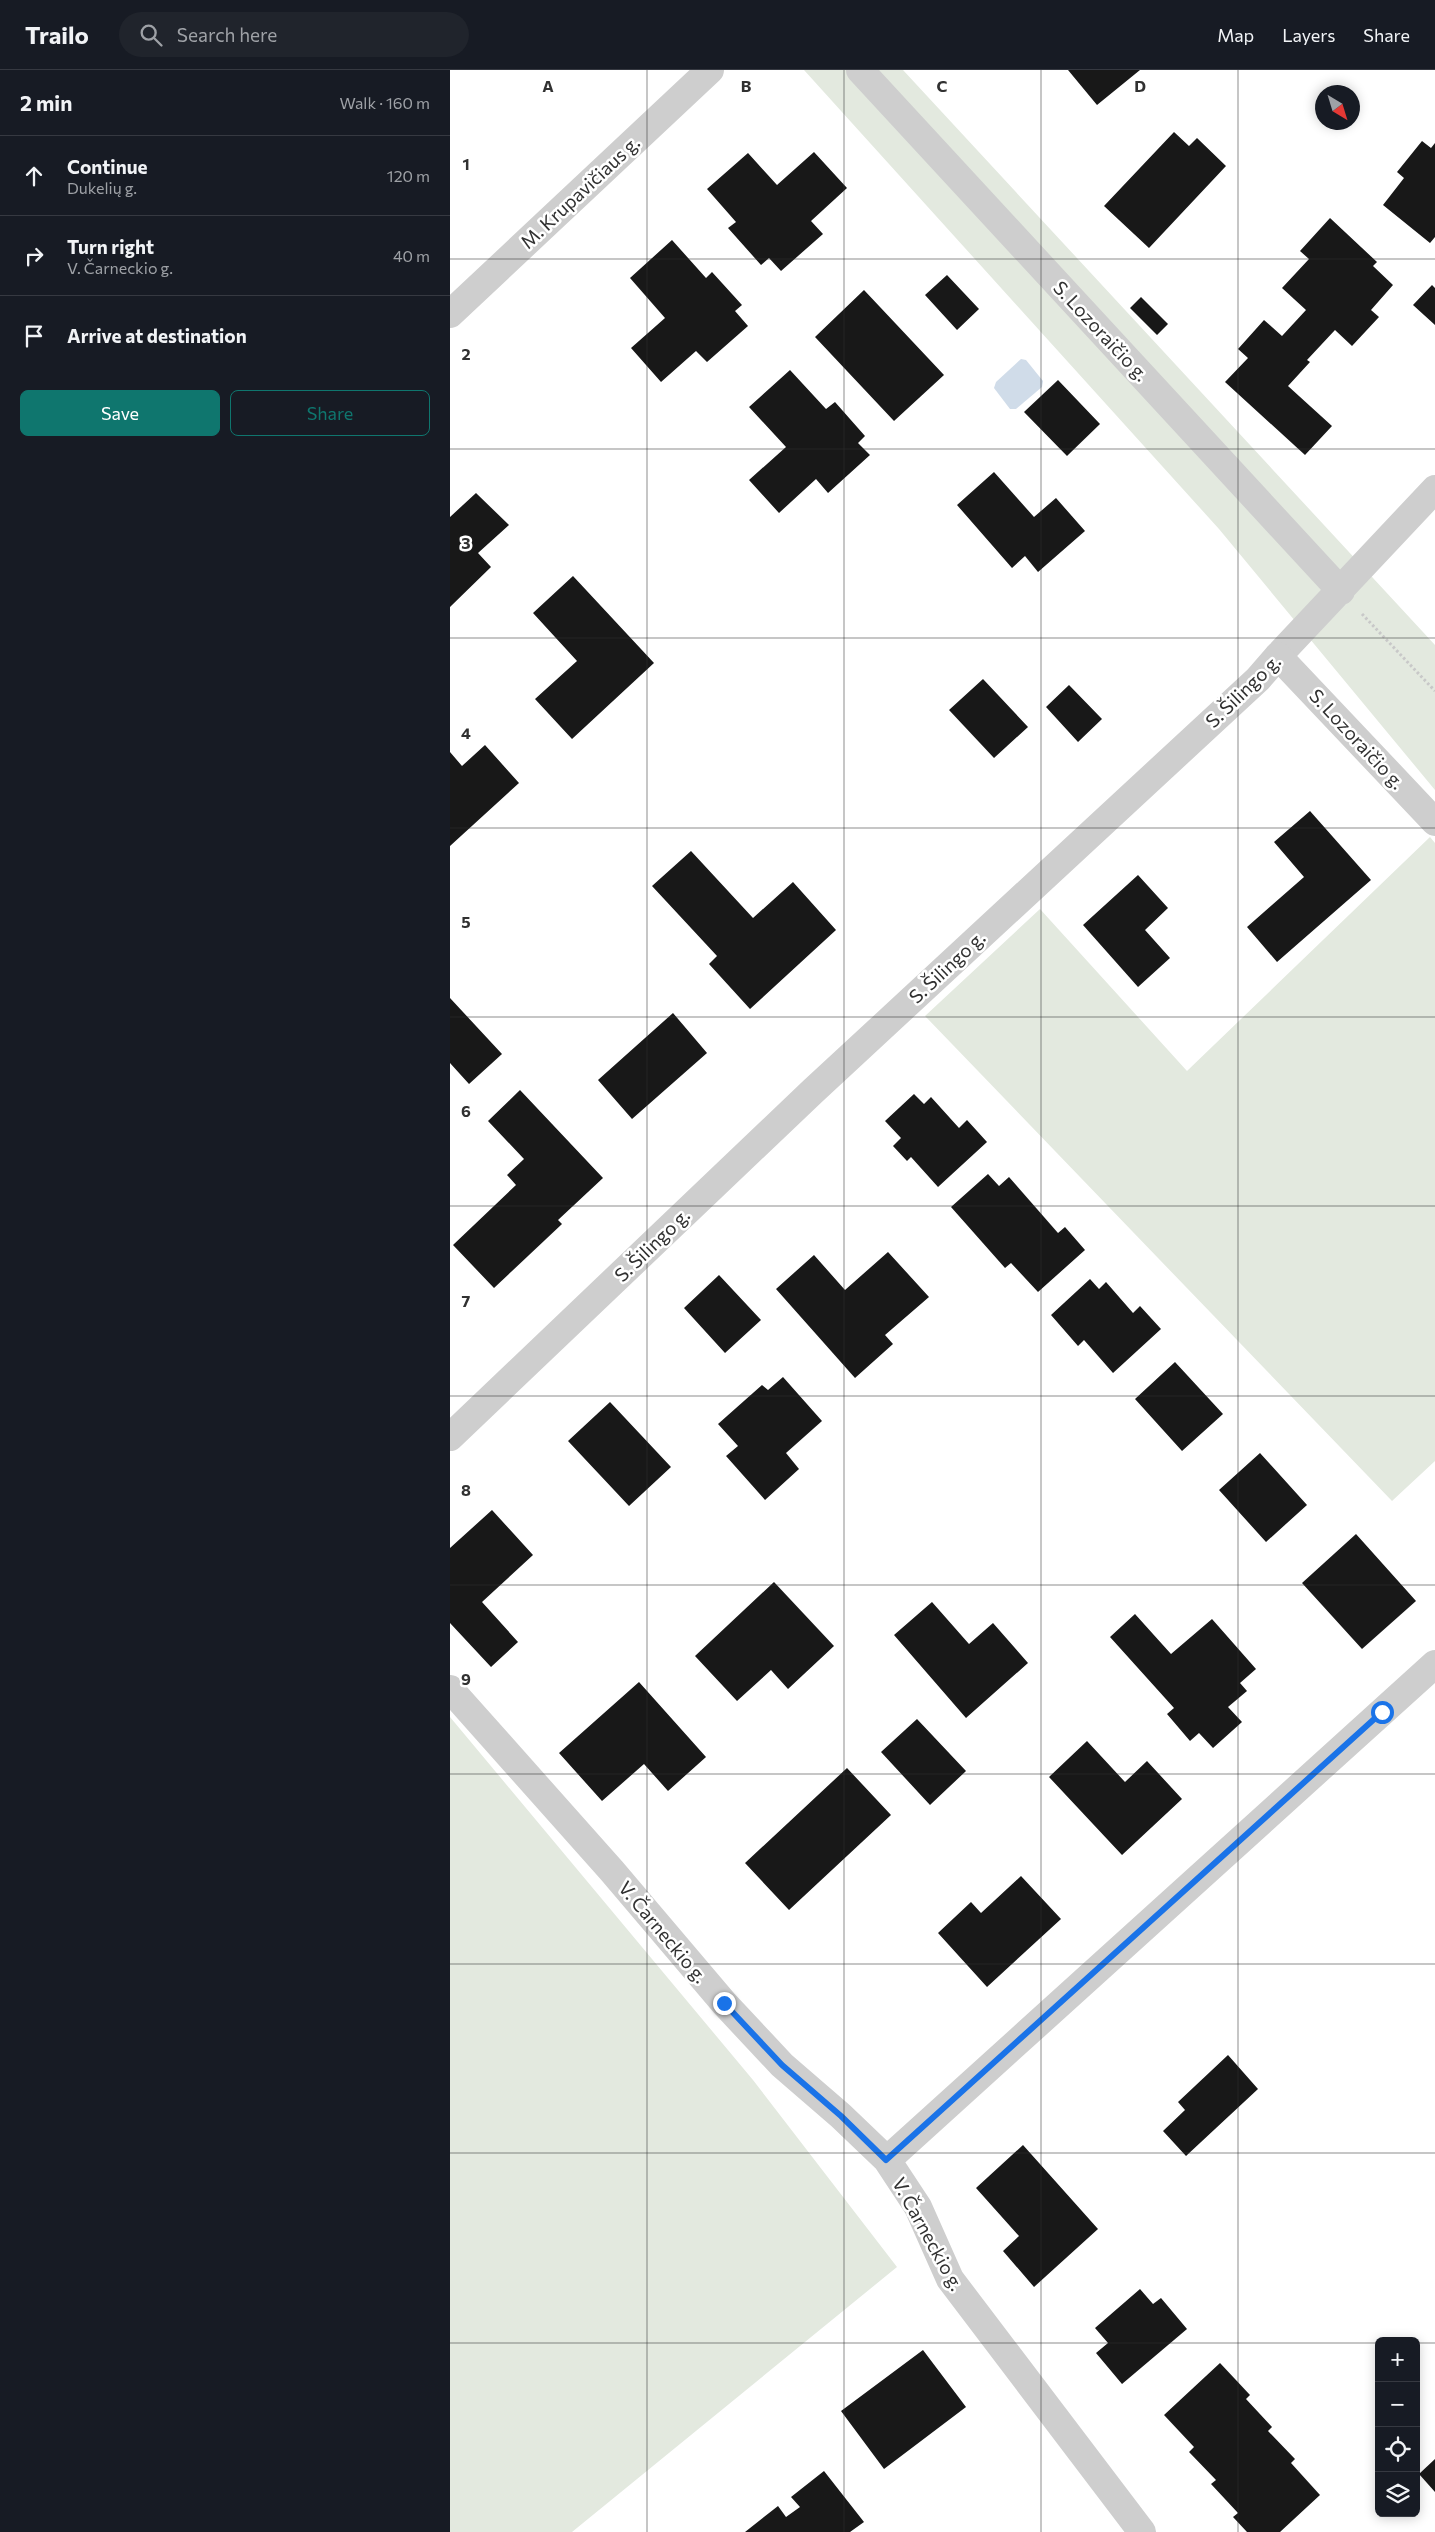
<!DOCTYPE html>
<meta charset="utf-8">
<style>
:root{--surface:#171b24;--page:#20242c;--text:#f1f3f6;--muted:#9ea1a6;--line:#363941;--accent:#0f766e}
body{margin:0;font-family:Commissioner,sans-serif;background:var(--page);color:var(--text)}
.controls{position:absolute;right:15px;bottom:15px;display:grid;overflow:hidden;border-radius:8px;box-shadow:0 2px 12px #0003}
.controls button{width:45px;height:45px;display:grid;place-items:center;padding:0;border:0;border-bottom:1px solid var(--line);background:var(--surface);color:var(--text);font:25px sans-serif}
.compass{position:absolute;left:865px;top:15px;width:45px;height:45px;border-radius:50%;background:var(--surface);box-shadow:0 2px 12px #0003;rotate:142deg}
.stop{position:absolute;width:15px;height:15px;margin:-11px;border:4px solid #1a73e8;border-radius:50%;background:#fff}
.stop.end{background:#1a73e8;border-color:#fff;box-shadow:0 1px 5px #0008}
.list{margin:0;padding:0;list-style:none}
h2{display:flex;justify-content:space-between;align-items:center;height:65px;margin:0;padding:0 20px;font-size:21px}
h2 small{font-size:16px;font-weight:400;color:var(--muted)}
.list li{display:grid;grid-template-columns:32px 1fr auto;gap:15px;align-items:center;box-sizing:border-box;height:80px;padding:0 20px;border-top:1px solid var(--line)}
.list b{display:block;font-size:19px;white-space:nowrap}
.list p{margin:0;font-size:16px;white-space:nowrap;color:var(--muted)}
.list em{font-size:16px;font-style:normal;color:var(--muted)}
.actions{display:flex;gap:10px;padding:15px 20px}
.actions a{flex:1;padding:11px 0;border:1px solid var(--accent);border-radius:8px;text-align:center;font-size:18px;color:var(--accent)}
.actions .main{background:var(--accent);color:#fff}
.icon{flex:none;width:28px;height:28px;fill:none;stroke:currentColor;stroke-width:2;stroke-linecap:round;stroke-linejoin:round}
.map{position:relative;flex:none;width:985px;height:2462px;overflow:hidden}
header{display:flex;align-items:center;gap:30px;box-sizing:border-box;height:70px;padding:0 25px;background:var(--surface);border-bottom:1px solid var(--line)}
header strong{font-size:24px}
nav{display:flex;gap:28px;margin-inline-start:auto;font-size:18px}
.search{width:350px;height:45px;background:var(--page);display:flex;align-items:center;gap:12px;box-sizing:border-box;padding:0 18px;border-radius:28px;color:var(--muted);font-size:19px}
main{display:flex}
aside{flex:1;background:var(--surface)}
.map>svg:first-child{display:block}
.green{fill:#e3e9df}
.water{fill:#d0dce9}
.building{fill:#181818}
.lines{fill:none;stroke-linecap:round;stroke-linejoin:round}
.path{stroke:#c8c8c8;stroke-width:3;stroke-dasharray:2.5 2.5;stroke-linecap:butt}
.minor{stroke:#cecece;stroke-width:28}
.tertiary{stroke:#cecece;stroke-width:28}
.route{stroke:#1a73e8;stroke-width:6}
.grid{fill:none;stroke:#313131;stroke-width:1;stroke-opacity:0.55}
.labels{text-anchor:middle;stroke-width:5;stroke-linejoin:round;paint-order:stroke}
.street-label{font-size:19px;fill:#313131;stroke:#fff}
.grid-label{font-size:16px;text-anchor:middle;font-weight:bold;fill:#313131;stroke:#fff;stroke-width:5;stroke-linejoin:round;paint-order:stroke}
</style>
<header>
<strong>Trailo</strong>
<div class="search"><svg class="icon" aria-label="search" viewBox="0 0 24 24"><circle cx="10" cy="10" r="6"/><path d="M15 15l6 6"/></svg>Search here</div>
<nav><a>Map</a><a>Layers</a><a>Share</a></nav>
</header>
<main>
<aside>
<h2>2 min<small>Walk · 160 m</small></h2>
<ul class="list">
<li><svg class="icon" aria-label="ahead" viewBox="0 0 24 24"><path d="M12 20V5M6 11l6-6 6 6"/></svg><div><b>Continue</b><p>Dukelių g.</p></div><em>120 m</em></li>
<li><svg class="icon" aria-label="right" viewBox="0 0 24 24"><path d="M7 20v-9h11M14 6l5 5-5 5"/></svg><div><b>Turn right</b><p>V. Čarneckio g.</p></div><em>40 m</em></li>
<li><svg class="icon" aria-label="arrive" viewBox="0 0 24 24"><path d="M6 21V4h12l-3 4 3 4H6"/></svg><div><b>Arrive at destination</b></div></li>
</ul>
<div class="actions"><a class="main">Save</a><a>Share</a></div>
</aside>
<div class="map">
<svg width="985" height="2462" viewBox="0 0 985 2462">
<rect width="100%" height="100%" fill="#fff"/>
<path class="green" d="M354 0H453L985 575V720L769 459Z
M980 767 985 773V1391L942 1431 475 946 590 839 737 1001Z
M0 1647 303 2010 447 2197 122 2462H0Z"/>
<path class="water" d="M571 289 576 290 593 311 592 317 566 339H560L544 318 546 312Z"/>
<path class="building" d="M618 0H690L647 35Z
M724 62 739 76 747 68 776 96 699 178 654 136Z
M972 71 981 78 985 73V167L980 173 933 135 954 108 947 102Z
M364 82 397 118 361 151 373 164 331 201 319 188 311 195 278 158 286 152 257 119 298 83 327 115Z
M880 148 927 192 923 196 943 215 921 240 929 247 902 276 885 260 857 290 860 292 838 316 882 356 855 385 775 312 798 288 788 279 814 250 832 266 856 240 832 218 859 189 850 181Z
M222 170 256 208 262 202 292 235 285 241 298 256 257 292 246 281 211 312 181 278 215 248 180 208Z
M497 205 529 239 507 260 475 225Z
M982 215 985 218V255L963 235Z
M414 220 494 305 444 351 365 267Z
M691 227 718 254 707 265 680 238Z
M340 300 376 339 385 332 415 366 408 373 420 385 378 423 366 409 329 443 299 410 336 377 299 337Z
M608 310 650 354 617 386 574 342Z
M544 402 584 447 606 428 635 461 588 502 575 486 562 498 507 435Z
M26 423 59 455 28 483 41 497 0 537V447Z
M123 506 204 593 122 669 85 629 127 591 83 543Z
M533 609 578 657 544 688 499 640Z
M619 615 652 649 628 672 596 637Z
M35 675 69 713 0 776V682L12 696Z
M860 741 921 810 827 892 797 857 854 807 824 772Z
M241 781 303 848 343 812 386 860 300 939 259 894 267 886 202 816Z
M688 805 718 838 695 860 720 888 688 917 633 855Z
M0 928 52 984 19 1014 0 993Z
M223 943 257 983 182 1049 148 1010Z
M70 1020 153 1108 108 1150 112 1154 44 1218 3 1175 66 1115 57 1105 74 1089 38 1051Z
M464 1024 474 1034 481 1027 509 1058 517 1050 537 1072 488 1117 461 1087 457 1091 443 1076 451 1068 435 1051Z
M538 1104 549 1116 559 1107 608 1163 615 1157 635 1180 588 1222 561 1193 555 1198 501 1137Z
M438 1182 479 1227 435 1265 443 1274 405 1308 326 1219 364 1185 395 1220Z
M269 1205 311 1250 275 1283 234 1238Z
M640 1209 649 1219 656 1212 683 1243 690 1236 711 1259 663 1303 634 1270 628 1276 601 1245Z
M725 1292 773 1344 732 1381 685 1329Z
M333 1307 372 1351 336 1383 349 1399 315 1430 276 1386 288 1376 268 1354 312 1315 318 1320Z
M160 1332 221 1397 179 1436 118 1371Z
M810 1383 857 1435 816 1472 769 1420Z
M42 1440 83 1485 32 1532 68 1572 41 1597 0 1553V1478Z
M906 1464 966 1531 912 1579 852 1513Z
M324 1512 384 1576 338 1619 321 1600 287 1631 245 1586Z
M482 1532 519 1574 543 1553 578 1593 516 1648 444 1565Z
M685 1544 721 1584 762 1549 806 1599 790 1613 797 1621 778 1637 792 1652 763 1678 749 1663 740 1671 717 1644 724 1638 660 1567Z
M189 1612 256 1687 218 1721 194 1694 152 1731 109 1683Z
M467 1649 516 1701 480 1735 431 1682Z
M637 1671 675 1712 697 1691 732 1729 672 1785 599 1707Z
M397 1698 441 1745 339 1840 295 1793Z
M571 1806 611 1849 537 1917 488 1863 521 1832 531 1843Z
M778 1985 808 2019 736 2086 713 2061 735 2040 728 2032Z
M573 2075 648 2159 584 2217 553 2181 569 2166 526 2118Z
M690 2219 703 2234 711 2228 737 2259 672 2314 646 2283 658 2273 645 2258Z
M473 2280 516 2337 434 2399 391 2341Z
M770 2293 800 2325 796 2329 822 2357 818 2361 845 2389 841 2393 870 2425 830 2462H797L783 2447 788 2443 761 2414 766 2410 739 2382 744 2377 714 2345Z
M985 2389V2422L969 2404Z
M374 2401 414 2452 400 2462H295L328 2436 336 2447 350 2437 341 2427Z"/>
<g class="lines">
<path class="path" d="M912 544 985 621"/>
<path class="minor" d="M410 0 891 521
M0 244 260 0
M828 586 985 419
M0 1619 162 1801 274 1933 332 1995 391 2046 437 2090 468 2137 500 2209 692 2462
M437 2090 985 1594"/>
<path class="tertiary" d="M0 1367 363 1021 808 609 828 586 985 752"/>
</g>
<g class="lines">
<path class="route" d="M274 1933 332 1995 391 2046 436 2090 932 1642"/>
</g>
<path class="grid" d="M197 0V2462M394 0V2462M591 0V2462M788 0V2462M0 189H985M0 379H985M0 568H985M0 758H985M0 947H985M0 1136H985M0 1326H985M0 1515H985M0 1704H985M0 1894H985M0 2083H985M0 2273H929M966 2273H985"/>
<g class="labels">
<g class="street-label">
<text transform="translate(130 122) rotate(-43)" y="7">M. Krupavičiaus g.</text>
<text transform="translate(651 261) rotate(47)" y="7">S. Lozoraičio g.</text>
<text transform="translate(793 621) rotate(-44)" y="7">S. Šilingo g.</text>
<text transform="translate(907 669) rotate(47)" y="7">S. Lozoraičio g.</text>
<text transform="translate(497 897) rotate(-43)" y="7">S. Šilingo g.</text>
<text transform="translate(202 1175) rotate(-44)" y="7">S. Šilingo g.</text>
<text transform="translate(213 1862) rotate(50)" y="7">V. Čarneckio g.</text>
<text transform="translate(478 2164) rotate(61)" y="7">V. Čarneckio g.</text>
</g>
</g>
<g class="grid-label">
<text x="98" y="22">A</text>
<text x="296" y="22">B</text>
<text x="492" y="22">C</text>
<text x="690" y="22">D</text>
<text x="16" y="100">1</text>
<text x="16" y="290">2</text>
<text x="16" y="479">3</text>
<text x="16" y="669">4</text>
<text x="16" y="858">5</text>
<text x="16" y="1047">6</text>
<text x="16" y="1237">7</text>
<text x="16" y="1426">8</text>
<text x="16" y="1615">9</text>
</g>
</svg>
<div class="controls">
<button>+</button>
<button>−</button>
<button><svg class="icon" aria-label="locate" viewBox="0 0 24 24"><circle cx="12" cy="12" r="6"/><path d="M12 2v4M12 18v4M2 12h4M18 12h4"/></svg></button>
<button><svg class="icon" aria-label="layers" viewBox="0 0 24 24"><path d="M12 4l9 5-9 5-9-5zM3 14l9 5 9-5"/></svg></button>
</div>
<svg class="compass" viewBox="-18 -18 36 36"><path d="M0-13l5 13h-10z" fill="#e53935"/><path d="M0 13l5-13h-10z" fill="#9ea1a6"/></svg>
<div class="stop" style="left:932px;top:1642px"></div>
<div class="stop end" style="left:274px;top:1933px"></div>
</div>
</main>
